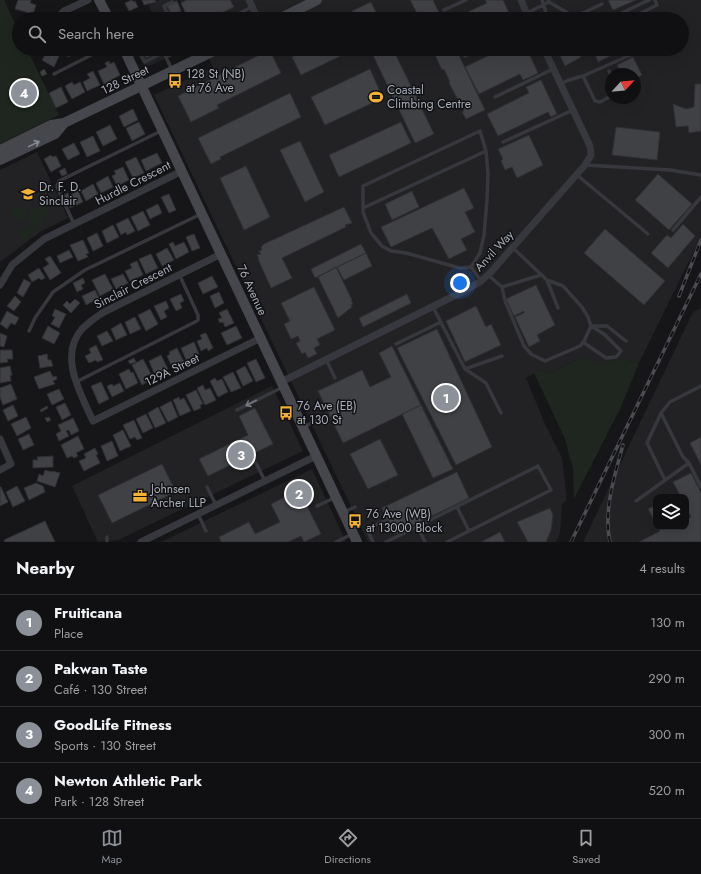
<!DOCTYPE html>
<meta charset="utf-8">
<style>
:root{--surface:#101012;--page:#19191b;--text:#f1f3f6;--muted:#9c9d9f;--line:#303032;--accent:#8c9099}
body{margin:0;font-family:Jost,sans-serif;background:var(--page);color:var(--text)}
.controls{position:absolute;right:12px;bottom:12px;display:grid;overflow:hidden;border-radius:8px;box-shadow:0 4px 16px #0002}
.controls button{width:36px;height:36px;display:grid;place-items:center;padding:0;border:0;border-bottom:1px solid var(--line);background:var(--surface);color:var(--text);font:20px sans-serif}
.compass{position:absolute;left:605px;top:68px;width:36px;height:36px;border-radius:50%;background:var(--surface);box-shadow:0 4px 16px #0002;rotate:64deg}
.you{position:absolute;left:460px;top:283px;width:14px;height:14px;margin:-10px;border:3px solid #fff;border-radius:50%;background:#1a73e8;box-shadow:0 0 0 6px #1a73e833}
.badge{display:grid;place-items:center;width:26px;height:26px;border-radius:50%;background:var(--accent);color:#fff;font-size:13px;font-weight:700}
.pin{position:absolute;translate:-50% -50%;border:2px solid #fff;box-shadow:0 1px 4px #0006}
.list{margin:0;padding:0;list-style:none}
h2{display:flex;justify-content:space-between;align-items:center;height:52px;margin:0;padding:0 16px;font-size:17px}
h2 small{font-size:13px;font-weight:400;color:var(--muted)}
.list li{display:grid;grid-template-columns:26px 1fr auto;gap:12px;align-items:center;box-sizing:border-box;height:56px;padding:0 16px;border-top:1px solid var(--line)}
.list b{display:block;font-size:15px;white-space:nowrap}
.list p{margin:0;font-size:13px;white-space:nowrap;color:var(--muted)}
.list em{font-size:13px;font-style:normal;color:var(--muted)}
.icon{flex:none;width:22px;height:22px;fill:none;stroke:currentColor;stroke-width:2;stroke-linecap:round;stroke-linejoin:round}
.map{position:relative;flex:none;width:701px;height:542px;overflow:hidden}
.search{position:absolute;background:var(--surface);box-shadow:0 4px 16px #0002;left:12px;right:12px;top:12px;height:44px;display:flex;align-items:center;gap:10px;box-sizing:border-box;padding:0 14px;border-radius:22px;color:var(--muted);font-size:15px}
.sheet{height:276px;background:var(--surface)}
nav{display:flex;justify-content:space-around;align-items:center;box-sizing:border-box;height:56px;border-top:1px solid var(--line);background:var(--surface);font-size:11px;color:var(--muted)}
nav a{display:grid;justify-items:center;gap:2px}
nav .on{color:var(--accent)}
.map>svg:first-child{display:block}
.built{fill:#222225;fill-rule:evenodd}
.green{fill:#1e261f}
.building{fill:#404145;stroke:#303034}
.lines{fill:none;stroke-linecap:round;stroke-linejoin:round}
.lane{stroke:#37383d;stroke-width:3.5}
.street{stroke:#37383d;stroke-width:7}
.secondary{stroke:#45474d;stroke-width:10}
.rail-casing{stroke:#4a4c52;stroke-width:3.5}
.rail{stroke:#111113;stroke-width:2;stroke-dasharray:6;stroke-linecap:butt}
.oneway{stroke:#858993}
.oneway2{stroke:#757881}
.labels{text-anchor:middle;stroke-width:3;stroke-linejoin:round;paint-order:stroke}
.poi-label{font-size:12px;fill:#a8adb8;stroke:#111113;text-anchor:start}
.street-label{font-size:12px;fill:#a8adb8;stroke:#111113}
</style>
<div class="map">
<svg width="701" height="542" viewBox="0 0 701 542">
<rect width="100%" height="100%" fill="#161618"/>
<path class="built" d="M159 0H177L186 19H155L148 5Z
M180 0H701V237L639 363 624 359 599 365 581 357 551 373 541 370 526 378 545 424 562 458 567 500 562 504 560 533 556 542H368L154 95 213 67 204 49H682V19H189ZM611 74H635V98H611Z
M135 49H187L145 68Z
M37 152 68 218 40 232 0 262V170Z
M701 308V542H583L693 312ZM656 497H686V527H656Z
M272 386 303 451 118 540 98 542 72 486Z
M312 469 346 542H161Z"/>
<path class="green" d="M0 0H4L19 32V49H27L59 115 0 144Z
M45 204 49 205 50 209 49 212 46 215 42 223 33 227V233L26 239H22L19 232 29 224 28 215 29 212Z
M25 206 26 218 13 220 11 208Z
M581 357 599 364 624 359 639 363 621 407 574 499 573 469 565 439 534 373 541 370 551 373Z"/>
<path class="building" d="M18 0H31L30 3 36 5 33 14 15 9Z
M132 0 133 2 135 1 138 7 129 11 125 3Z
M142 0H155L156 2 144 5Z
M187 0H230L234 7 209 19H188L181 3Z
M410 0H433L442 19H420Z
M485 0H503L512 19H453L487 3Z
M608 0H636L613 10Z
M177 1 181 11 172 15 167 6Z
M371 2 379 19H356L352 11Z
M138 14 141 19H130V18Z
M89 16 91 19H82Z
M36 49H44L46 53 40 56Z
M48 49H55L61 52 54 67 42 60Z
M64 49H80V51L68 57Z
M141 49H166L146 58Z
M173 49H182L183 51 176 54Z
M308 49H355L301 75 292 57Z
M370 49H393L434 134 415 143Z
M434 49H456L485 110 466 119 462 112 464 111 449 83 450 82 444 69 442 70 435 55 437 54Z
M503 49H527L538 73 523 80 520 74 479 94 465 67 500 50 502 55 505 53Z
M557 49H578L581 57 565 66Z
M593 49H624L598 62Z
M267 51H270L281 73 217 105 219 108 191 122 178 96Z
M633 57 642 75 635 79V74H621L617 65Z
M109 61 110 64 114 62 120 75 104 84 98 71 107 67 105 63Z
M44 69 47 74 42 76 40 72Z
M370 69 383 98 325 125 311 97Z
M93 71 100 85 87 91 83 82 90 78 87 74Z
M541 80 557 114 551 117 548 112 498 136 487 114 529 93 526 87Z
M72 82 74 85 80 82 85 92 72 99 65 86Z
M695 84H701V131L689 133 688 126 676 127 673 104 686 109 694 107Z
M61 87 68 102 56 108 49 93Z
M290 93 301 117 220 157 221 159 211 164 198 138Z
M133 109 138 120 124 127 119 116Z
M139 122 145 134 132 141 126 128Z
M401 122 411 143 339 177 329 155Z
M110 125 117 139 103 146 96 132Z
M616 127 660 132 657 160 612 155Z
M529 135 543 165 517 178 512 167 505 170 501 161 503 159 498 149Z
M93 136 100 151 87 157 80 142Z
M300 141 324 192 305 202 280 150Z
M74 143 80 154 68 160 62 149Z
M157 153 162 163 146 171 141 160Z
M51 155 52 157 56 156 61 166 51 172 44 159Z
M136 157 144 173 133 178 125 162Z
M246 166 270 217 244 230 220 178Z
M123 167 129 180 117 186 112 176 116 174 114 171Z
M65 168 67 174 62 176 59 171Z
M658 174 692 204 669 230 635 200Z
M108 176 113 187 101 193 96 183Z
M93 184 98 194 86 201 81 191Z
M464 188 474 208 465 212 475 232 461 239 467 250 449 259 432 228 391 247 381 227Z
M78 191 83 202 70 208 64 195 68 193 69 196Z
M412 191 419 207 392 220 385 204Z
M169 194 176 210 169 213 161 197Z
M158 204 162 213 150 219 146 210Z
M344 207 352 223 345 225 346 227 282 258 292 278 271 288 258 259 259 258 257 255 261 254 259 251 262 250 261 247 264 244Z
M143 211 150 225 138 231 131 217Z
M128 218 135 231 127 235 126 232 121 235 116 224Z
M683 224 695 236 668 268 651 253 667 235 671 238Z
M113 225 119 237 107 243 102 231Z
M605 229 665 281 644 305 584 253Z
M97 233 103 246 93 251 87 238Z
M194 234 200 248 192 251 186 237Z
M83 240 89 253 86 254 88 257 78 261 70 245Z
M173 242 175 246 184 242 189 252 176 259 169 244Z
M361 244 366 253 315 278 311 269Z
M167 248 174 260 162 266 156 254Z
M69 250 73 257 60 263 57 256Z
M366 253 372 266 344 280 337 267Z
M151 254 158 268 146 274 139 259Z
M50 256 61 273 50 280 43 268 49 264 45 259Z
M137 261 143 275 130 281 125 271 132 268 130 264Z
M336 267 352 300H351L353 304 351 305 352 307 338 318 318 277Z
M39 268 45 278 41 280 39 278 32 282 28 275Z
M105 274 113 289 100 296 92 280Z
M123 274 128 283 116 289 111 279Z
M212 276 218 287 203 294 198 283Z
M83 278 85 283 81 285 83 289 77 292 73 283Z
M24 279 31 283 23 297 17 293Z
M536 285 555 325 537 335 540 341 529 347 515 317 524 313V311L514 316 506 299Z
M314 287 335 330 317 339 320 345 314 348 317 354 308 358 305 352 302 354 296 343 300 341 298 336 291 339 284 324 290 321 281 303Z
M95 290 99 298 86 305 82 296Z
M219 292 224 303 215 308 210 296Z
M181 294 184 301 180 303 182 308 176 311 170 299Z
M407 294 411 303 363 327 359 318Z
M15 296 21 302 14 311 7 306Z
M75 299 80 303 71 313 63 305 67 301 70 304Z
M166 301 169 308 164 311 167 317 161 320 154 306Z
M476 306 486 327 491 324 501 345 465 362 446 321Z
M55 309 66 314 59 328 51 324 55 317 52 316Z
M150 309 158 324 146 331 138 315Z
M227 309 234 323 225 327 223 322 220 323 218 319 222 318 219 313Z
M7 311 19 318 15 325 11 323 7 329 0 324Z
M135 317 141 329 130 334 125 322Z
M121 323 127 335 116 340 111 329Z
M48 326 60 333 54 344 42 338Z
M236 326 242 338 227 345 221 333Z
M437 329 492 447 456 465 397 348Z
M107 331 113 341 102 346 97 336Z
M0 333 7 336 4 347 0 346Z
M206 333 213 348 208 351 207 348 201 351 197 341 202 339 200 335Z
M194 342 199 354 186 360 181 348Z
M96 345 103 360 97 362 96 360 89 363 85 356 91 353 89 349Z
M392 346 421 405 343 443 318 391 362 370 370 387 391 377 379 353Z
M177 348 184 362 172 367 167 356 170 354 169 352Z
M0 350H12L13 359H7L8 362 0 363Z
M47 354 48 360H51L53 366 40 368 38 356Z
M161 355 168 369 155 375 149 361Z
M134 358 136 362 130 364 128 361Z
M143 359 151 374 144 377 147 382 142 385 132 365Z
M256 359 265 378 256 382 247 363Z
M10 366 12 375 10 376 11 381 0 383V368Z
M245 366 253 381 243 386 236 371Z
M129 369 131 373 133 372 138 383 126 389 119 374Z
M50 371 53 377 56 376 57 379 53 381 55 384 39 389 34 377Z
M233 372 241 388 231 392 223 377Z
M215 378 217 381 222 379 228 392 218 397 210 381Z
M101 382 109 399 99 404 91 386Z
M120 383 124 391 112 397 107 386 112 384 113 386Z
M11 384 17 399 3 405 0 397V388Z
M203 385 205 390 210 388 216 400 205 405 197 388Z
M59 389 64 399 52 405 47 394Z
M196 390 203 404 200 405 201 408 194 411 186 395Z
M179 397 180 400 184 398 191 411 180 416 173 400Z
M171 401 178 417 168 422 160 407Z
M65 403 71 415 62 420 56 407Z
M13 405 18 416 8 421 3 410Z
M421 405 453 469 433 478 402 414Z
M47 406 48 408 41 412 40 410Z
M158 407 166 423 155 428 148 413Z
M255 408 273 444 208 476 199 459 248 435 239 416Z
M146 414 153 428 143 433 136 419Z
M26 417 31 428 17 436 11 424Z
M49 417 51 420 47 422 45 418Z
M73 418 79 431 71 435 69 430 66 431 69 436 59 441 56 434 61 431 58 425Z
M134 420 142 438 137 440 135 437 130 439 123 425Z
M123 430 131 446 120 451 113 435Z
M29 434 34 445 23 450 18 439Z
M78 436 84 449 76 453 78 456 74 458 72 456 67 458 61 445Z
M701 437V465L690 443Z
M380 439 398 475 368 489 350 454Z
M112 441 118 456 107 461 101 446Z
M95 448 98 454 96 455 100 463 84 471 79 461 86 458 84 454Z
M53 456V467L33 468V460H38L37 457Z
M162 464 176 492 112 523 98 495Z
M45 470 52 472V471L60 473 55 487 37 481 39 474 43 476Z
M457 472 469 498 395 534 382 508Z
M691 473 701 493V542H639L660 531 657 527H686V520L691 517 686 507V497H681L673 482Z
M36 483 43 486 45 492 29 500 24 488Z
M17 486 25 501 13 507 6 492Z
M0 487H1L8 502 0 506Z
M299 490 321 534 304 542 301 536 288 542H221L219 537 249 522 255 534 280 522 271 504Z
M656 505V524L648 509Z
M550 508 553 515 551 530 546 542H528L517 522Z
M45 521 55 542H5L4 540Z
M500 532 505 542H481Z"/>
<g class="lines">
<path class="lane" d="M542 0 548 19
M549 2 578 19
M173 3 172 2 164 6 170 19 178 15
M444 10 466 0
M527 13 549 2 548 0
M574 17 602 4
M156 19 168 13
M228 19 252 7
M609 19 649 0
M629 19 657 5 655 0
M195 49 199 57
M164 53 172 70
M465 56 479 49
M129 57 139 52 145 62 170 49
M166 57 175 53
M609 71 611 75
M54 74 103 49
M583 76 595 101 600 102 611 96
M560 84 569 80 583 76 644 49
M495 97 553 69
M503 142 573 110
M585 165 670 170 701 175
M577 175 648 234
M363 208 486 151 480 131 363 186V212L371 233 382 246 391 251 406 253 460 268 471 267 481 281
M74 224 58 189 57 186 59 181 161 131
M673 230 701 197
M513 248 547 280 563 286 582 307 588 317 591 326 584 341 580 346 545 361 531 354 524 346 505 301 502 287 541 275
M471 267 480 253 484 235 487 200 488 173 486 151
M488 275 502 287
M547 280 558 308
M433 307 465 369 502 356
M592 326H607L626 341
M29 331 35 318 53 292 85 270 201 214
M583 342 606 358 616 357 621 351 604 334 591 326
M396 344 441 322
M326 359 335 378
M465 369 486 383 501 413
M76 382 195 322 198 320V315L179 274
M237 410 283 387
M661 413 683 457 689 463 701 487
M304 427 321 418
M256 463 265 481
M665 480 647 443 661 413 670 402 701 386
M207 487 216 505
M636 501 689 463
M317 506 334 498
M457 507 469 531
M344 512 355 507
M198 514 206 531
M418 527 425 542
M107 537V542
M336 542 352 534
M373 542 367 529 386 520
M386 542 538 466 551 490 447 542"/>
<path class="street" d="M249 0 258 19
M521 0 529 19
M56 19 64 11 88 0
M221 254 104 312C96 317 89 322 82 329 58 356 81 394 93 421L261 338
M0 285 12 265 44 239 182 171
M281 382 466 290 480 282 491 272 585 165 591 155 590 146 544 49
M0 439 11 464 0 470
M141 542 316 456"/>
<path class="secondary" d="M99 0 109 19
M279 19 317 0
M124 49 357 542
M0 150 51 125 64 123 218 49
M0 160 55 134 64 123"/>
<defs>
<path id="rail" d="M679 296 701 240
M571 542 701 274
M610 542C603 511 615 474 623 445"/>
</defs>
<use href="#rail" class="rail-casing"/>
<use href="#rail" class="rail"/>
</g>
<defs><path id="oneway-shaft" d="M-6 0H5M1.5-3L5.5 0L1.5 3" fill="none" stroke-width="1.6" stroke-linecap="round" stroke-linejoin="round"/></defs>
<use class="oneway" href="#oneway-shaft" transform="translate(34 144) rotate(-26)"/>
<use class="oneway2" href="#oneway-shaft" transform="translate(251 403) rotate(153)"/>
<defs>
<symbol id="bus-bare" viewBox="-9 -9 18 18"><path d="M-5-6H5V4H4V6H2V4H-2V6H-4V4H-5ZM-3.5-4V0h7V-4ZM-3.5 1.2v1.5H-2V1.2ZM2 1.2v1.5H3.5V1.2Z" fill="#f2b134" stroke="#111113" stroke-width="2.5" paint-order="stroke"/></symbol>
<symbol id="stadium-bare" viewBox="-9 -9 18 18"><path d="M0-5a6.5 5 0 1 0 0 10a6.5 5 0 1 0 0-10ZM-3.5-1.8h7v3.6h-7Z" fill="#f2b134" stroke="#111113" stroke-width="2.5" paint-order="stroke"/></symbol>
<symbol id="school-bare" viewBox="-9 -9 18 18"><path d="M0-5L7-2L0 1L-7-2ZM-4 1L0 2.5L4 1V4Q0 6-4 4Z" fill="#f2b134" stroke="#111113" stroke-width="2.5" paint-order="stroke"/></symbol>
<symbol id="office-bare" viewBox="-9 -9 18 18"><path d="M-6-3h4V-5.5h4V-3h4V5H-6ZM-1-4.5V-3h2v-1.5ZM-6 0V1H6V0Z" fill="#f2b134" stroke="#111113" stroke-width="2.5" paint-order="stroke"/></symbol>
</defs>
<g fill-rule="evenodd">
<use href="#bus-bare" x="165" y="71" width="20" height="20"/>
<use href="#stadium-bare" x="366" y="87" width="20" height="20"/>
<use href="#school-bare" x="18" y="184" width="20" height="20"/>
<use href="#bus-bare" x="276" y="403" width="20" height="20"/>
<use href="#office-bare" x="130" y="486" width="20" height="20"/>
<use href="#bus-bare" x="345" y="511" width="20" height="20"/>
</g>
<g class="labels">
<g class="poi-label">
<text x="186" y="78">128 St (NB)<tspan x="186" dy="14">at 76 Ave</tspan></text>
<text x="387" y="94">Coastal<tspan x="387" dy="14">Climbing Centre</tspan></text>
<text x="39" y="191">Dr. F. D.<tspan x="39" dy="14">Sinclair</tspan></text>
<text x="297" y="410">76 Ave (EB)<tspan x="297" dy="14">at 130 St</tspan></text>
<text x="151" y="493">Johnsen<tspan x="151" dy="14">Archer LLP</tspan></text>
<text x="366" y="518">76 Ave (WB)<tspan x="366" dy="14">at 13000 Block</tspan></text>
</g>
<g class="street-label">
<text transform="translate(125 80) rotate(-26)" y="4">128 Street</text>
<text transform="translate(133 183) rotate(-27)" y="4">Hurdle Crescent</text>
<text transform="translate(494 251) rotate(-47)" y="4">Anvil Way</text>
<text transform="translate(133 286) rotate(-27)" y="4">Sinclair Crescent</text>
<text transform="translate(252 290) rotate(65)" y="4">76 Avenue</text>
<text transform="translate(172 370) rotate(-26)" y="4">129A Street</text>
</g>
</g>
</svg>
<div class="controls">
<button><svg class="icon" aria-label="layers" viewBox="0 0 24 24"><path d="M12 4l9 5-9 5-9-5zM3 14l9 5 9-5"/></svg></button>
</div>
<svg class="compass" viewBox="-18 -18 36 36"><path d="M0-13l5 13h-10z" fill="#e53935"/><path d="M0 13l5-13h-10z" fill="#9c9d9f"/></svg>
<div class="you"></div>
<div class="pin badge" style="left:446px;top:398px">1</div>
<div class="pin badge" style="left:299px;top:494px">2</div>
<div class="pin badge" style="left:241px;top:455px">3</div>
<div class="pin badge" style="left:24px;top:93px">4</div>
<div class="search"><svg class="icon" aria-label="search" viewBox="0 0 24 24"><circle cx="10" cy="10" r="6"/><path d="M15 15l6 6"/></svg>Search here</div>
</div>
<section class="sheet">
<h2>Nearby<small>4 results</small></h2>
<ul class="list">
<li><span class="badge">1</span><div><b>Fruiticana</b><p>Place</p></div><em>130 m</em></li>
<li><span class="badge">2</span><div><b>Pakwan Taste</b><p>Café · 130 Street</p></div><em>290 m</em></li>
<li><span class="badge">3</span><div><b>GoodLife Fitness</b><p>Sports · 130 Street</p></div><em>300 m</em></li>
<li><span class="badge">4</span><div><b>Newton Athletic Park</b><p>Park · 128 Street</p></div><em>520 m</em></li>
</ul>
</section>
<nav>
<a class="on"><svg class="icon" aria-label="map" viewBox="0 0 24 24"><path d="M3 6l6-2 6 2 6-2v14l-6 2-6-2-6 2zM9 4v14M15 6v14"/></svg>Map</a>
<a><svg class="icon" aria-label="directions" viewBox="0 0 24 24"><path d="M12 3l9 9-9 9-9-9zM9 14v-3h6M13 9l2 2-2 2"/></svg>Directions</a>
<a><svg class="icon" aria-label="saved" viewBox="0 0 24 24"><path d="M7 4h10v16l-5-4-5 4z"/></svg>Saved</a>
</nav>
